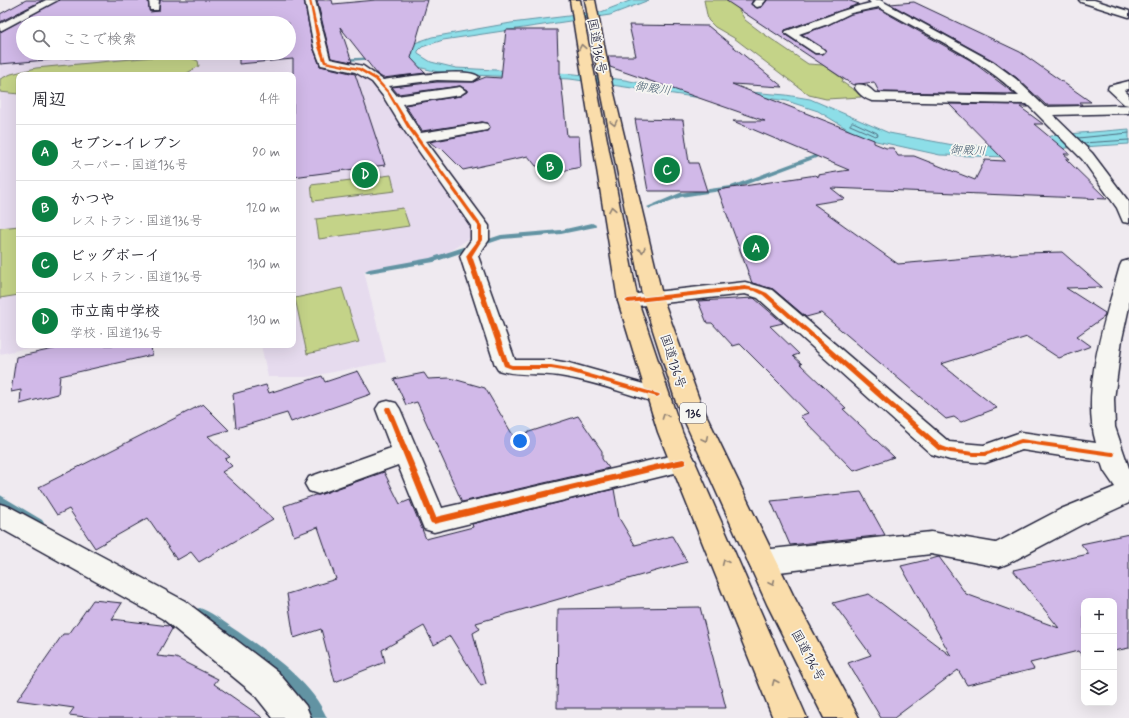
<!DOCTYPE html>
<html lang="ja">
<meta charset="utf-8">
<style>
:root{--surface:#fff;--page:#f2f2f3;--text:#2b2b33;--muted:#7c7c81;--line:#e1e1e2;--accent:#0b8043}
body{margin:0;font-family:Mynerve,"Klee One",sans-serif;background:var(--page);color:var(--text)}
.controls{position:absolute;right:12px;bottom:12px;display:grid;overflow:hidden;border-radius:8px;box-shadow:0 4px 16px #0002}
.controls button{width:36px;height:36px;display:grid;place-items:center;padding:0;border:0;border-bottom:1px solid var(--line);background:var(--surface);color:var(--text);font:20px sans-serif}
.you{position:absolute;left:520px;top:441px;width:14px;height:14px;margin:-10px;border:3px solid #fff;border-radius:50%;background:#1a73e8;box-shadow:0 0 0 6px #1a73e833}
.badge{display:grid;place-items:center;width:26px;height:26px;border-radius:50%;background:var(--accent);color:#fff;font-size:13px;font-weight:700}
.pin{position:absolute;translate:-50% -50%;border:2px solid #fff;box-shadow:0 1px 4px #0006}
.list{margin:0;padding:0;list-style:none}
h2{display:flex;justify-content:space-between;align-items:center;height:52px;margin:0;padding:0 16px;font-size:17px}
h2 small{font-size:13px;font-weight:400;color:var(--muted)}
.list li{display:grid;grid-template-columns:26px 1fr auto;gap:12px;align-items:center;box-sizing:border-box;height:56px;padding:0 16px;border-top:1px solid var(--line)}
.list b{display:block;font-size:15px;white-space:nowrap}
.list p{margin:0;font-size:13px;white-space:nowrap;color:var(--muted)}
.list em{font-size:13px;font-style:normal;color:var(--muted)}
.icon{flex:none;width:22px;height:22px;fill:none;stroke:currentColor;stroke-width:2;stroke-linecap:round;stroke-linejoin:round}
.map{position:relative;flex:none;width:1129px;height:718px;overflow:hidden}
.search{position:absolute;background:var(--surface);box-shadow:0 4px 16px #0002;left:16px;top:16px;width:280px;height:44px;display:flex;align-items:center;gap:10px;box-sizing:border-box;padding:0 14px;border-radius:22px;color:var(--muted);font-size:15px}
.panel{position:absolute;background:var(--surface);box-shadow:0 4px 16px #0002;left:16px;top:72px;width:280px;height:276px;border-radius:8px}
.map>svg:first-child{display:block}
.built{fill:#e6dbee;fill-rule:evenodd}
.green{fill:#c4d388;stroke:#737a62}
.water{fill:#8ddee8;stroke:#6293a3}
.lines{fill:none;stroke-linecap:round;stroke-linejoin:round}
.shore{stroke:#4d6d80;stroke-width:1}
.stream{fill:#6293a3;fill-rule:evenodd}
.building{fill:#d1b9e8;stroke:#22223b}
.minor-casing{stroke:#22223b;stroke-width:3}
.highway-casing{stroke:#22223b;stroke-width:3}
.minor{fill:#f6f6f2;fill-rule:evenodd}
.highway{fill:#faddab;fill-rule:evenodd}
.cycleway-casing{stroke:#f6f6f2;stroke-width:2}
.cycleway{fill:#e8590c;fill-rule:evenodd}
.oneway{stroke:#8e8073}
.labels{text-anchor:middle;stroke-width:3.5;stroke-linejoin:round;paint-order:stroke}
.far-water-label{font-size:12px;font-style:italic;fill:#425a6f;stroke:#f6f6f2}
.shield{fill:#f6f6f2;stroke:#626272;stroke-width:1}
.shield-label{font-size:12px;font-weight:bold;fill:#22223b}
.street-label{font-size:13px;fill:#22223b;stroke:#f6f6f2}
</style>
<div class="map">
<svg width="1129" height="718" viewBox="0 0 1129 718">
<rect width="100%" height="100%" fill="#efeaf0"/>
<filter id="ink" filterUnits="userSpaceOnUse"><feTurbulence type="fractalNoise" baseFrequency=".025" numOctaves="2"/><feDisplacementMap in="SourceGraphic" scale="8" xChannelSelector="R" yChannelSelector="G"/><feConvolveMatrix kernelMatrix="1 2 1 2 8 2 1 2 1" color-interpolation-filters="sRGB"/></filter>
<g filter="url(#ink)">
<path class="built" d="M271 0H302L321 67 353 71 368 78 473 225 470 238 447 253 427 261 364 271 386 362 307 377H268L261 345H293V75H19V345H41L0 354V34L29 21ZM23 23H289V53H23Z"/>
<path class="green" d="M704 0H733L745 20 761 32 808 64 823 65 843 79 842 82 860 94 861 97 826 99 809 95 734 38 715 27 708 20Z
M164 56 188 57 198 61 199 66 184 75H19V94L0 92V79L11 74 36 68Z
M391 175 395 191 313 201 311 185Z
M403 208 409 226 319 239 316 219Z
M19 226V295L0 298V228Z
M342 288 359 342 307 354 295 298Z"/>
<path class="water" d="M632 0H649L610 15 443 40 422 47 418 51V54L431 62 456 68 575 74 625 80 664 88 711 93 749 92 786 95 810 99 889 133 953 145 1004 147 1056 135 1129 129V144L1066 148 1008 157 940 155 876 141 854 133 818 111 787 101 767 98 708 99 570 79 446 74 418 67 403 50 409 45 432 37 511 23 601 12Z"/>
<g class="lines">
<path class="shore" d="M853 122 877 133 878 135 875 136 850 125Z
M1078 138 1129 133
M1083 143 1129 140"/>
<path class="stream" d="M317 5 320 6 336 59 377 57H379V59L332 62 323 34Z
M825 147 828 149 827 150 816 158 734 189 681 197 652 208 650 209 647 207 680 193 731 186 812 156Z
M592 223 596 225 595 227 561 234 502 239 434 262 369 273 365 271 369 269 430 258 501 235 561 230Z
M0 495 42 520 44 523 42 526 38 527 34 526 0 504Z
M200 608C211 612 222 620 231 627 265 650 311 680 327 718H312C289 677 234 643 196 617L194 613 196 609Z"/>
</g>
<path class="building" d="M26 0H43L0 22V14Z
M59 0H148L150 12 159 11 160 0H304L313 47 320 66 355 74 385 165 293 177V59L239 64V53H289V23H23V53H72L70 58 0 64V32Z
M317 0H332L333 4 376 0H428L411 58 425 73 383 78 377 74 340 27 352 62 331 58Z
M725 0H753L751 4 757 8 762 7 767 0H847L859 4 785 30 784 34 815 54H823L826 51 802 34 828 25 851 14 879 9 970 60 1015 94 879 92 874 82 853 85Z
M914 2 1020 52 1091 102H1080L1082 105H1046L1017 78 994 61 890 4Z
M629 25 708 26 783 87 732 84 874 140V143L886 148H893L898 156H914L975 180 985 160 1005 161 949 104 1026 105 1028 107H1020L1043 124H1034L1070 154H1064L1070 159H1066L1107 199 831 188 845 199 814 204 898 264 1025 253 1062 252 1102 287 1066 288 1105 313 1104 317 1077 336 1091 346 1059 358 1027 337 941 364 997 408 961 422 954 417 946 419 821 313 806 317 773 289 752 283 718 190 816 175 818 177V175L849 170 733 121H765L610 67 608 56H636Z
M506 30H557L558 59H560V79H561L567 136H579L581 167 552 173 543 166H536L528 156 463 170 441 148 436 147 430 142 487 131 490 128 488 123 482 122 422 131 405 105 460 96 467 92V90L460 86 398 94 392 87 437 82H473L486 77 501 78Z
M635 119 683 120 689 163H698L707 191H648Z
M754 298 783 323 770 326 799 354 793 356 802 364H800L846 408 843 409 894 457 854 471 800 416 808 413 779 383 740 344 733 346 712 323H707L698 301Z
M72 345H151L152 355 60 376 58 394 20 404 21 390 11 392 16 357Z
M358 371 371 394 291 422 287 413 236 428 233 394 266 385 269 393 322 376 325 382Z
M424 373 428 379 450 378 485 388 514 437 578 416 602 451V459L609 468 462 502 417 402 406 405 394 379Z
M203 404 229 430 208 436 230 457 225 459 232 466 222 472 273 519 199 562 191 552 177 560 148 518 95 548 69 509 57 515 39 487Z
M384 472 400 504 410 500 426 539 473 527 472 524 614 489 619 518 635 545 672 536 687 562 476 623 480 629 473 633 486 684 481 686 450 636 434 645 424 626 382 650 385 662 335 682 321 629 294 638 287 594 336 579 318 527 294 536 284 506 315 495H319Z
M861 492 885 535 790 545 771 501Z
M1129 534V648L1114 651V601H1084V658L1078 651 1030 663 1034 669 967 685 958 670 894 718H881L848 663 871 655 833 603 869 594 951 656 901 566 939 557 966 594 1059 628 1013 570 1089 554 1081 544Z
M93 600 122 603 112 619 169 626 172 629 157 656 176 658 218 679 214 684 263 718H94L69 715 74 708 17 700 63 634H69Z
M700 607 726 708H557L558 609Z"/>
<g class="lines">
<defs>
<path id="minor" d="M46 0H58L0 31V24Z
M149 0H159L158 10H150Z
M305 0H315L330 59 363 66 383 80C398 78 471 66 479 77L473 81 437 80 389 86 397 96 460 87 466 91 460 95 402 104 421 133 482 123 487 124 489 127 487 130 482 131 426 141 489 226V240L478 256 515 360H551L569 363 665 390 669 395 665 400 657 403C627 394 596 382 565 377 543 372 520 377 498 370L495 365 460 256 471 240V226L402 127 383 96 372 82 355 72 321 65 314 47Z
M755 0H766L761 6 757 7 752 4Z
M868 0H880L993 62 1016 79 1045 107 1129 105 1124 104 1108 89 1109 86 1129 81V89L1124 90 1129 95V113L1053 115 1092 153 1129 202V223L1123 222 1117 208 1082 159 1027 104 872 101C865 99 859 94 855 88L856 85C865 83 869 88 875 93L1019 96C982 59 924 33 879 7L851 13 828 24 799 34 823 49 825 51 823 53H815L785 33 786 31C815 22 842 9 871 3Z
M1079 0H1094L1129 11V17L1081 2Z
M1129 260V307L1122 339 1114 399 1115 427 1129 468V503L1081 525 1009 563 999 567 931 554 762 574 752 570 748 562 752 554 762 550 931 532 996 543 1061 509 1115 487 1104 471 1101 462 1022 450 985 463 950 460 931 454 758 298 745 294 628 307 621 305 618 301 621 297 628 295 745 282 772 290 949 442 984 445 1021 432 1096 443C1080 391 1106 317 1120 266L1122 262Z
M388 401 396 403 400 409 442 508 683 453 692 455 696 462 692 469 683 471 434 532 424 529 398 465 318 494 309 491 305 484 309 477 391 448 376 409 380 403Z
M0 504 10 507 185 601 278 672 306 706 311 718H273L254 694 163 619 0 528Z"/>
<path id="highway" d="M570 0H580L638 301 682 432 807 718H773L658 432 618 301Z
M585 0H595L612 85 663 299 700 402 793 595 859 718H824L767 604 676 402 643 299 600 85Z"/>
</defs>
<use href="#minor" class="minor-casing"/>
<use href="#highway" class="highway-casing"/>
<use href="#minor" class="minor"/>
<use href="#highway" class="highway"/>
<defs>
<path id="cycleway" d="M309 0H311L322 47 326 61 360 68 377 78 390 93 411 127 482 226V240L472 256 509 364 512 365H551L569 368 659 394 660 395 659 396 657 397 569 372 551 369H512L504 366 466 256 478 240V226L407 127 388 94 375 80 358 70 324 63 318 47Z
M745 286 758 289 767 293 942 446 950 449 974 452H985L1021 439 1112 452H1114L1115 454 1114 456H1112L1021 443 985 456H974L950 453 938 450 763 295 755 291 745 290 628 303 625 301 628 299Z
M386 407H390L391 409 436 517 658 464 683 459 685 460 686 462 685 464 683 465 658 470 434 524 431 523 430 521 385 409Z"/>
</defs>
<use href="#cycleway" class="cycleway-casing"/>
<use href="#cycleway" class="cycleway"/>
</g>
<defs><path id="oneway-chevron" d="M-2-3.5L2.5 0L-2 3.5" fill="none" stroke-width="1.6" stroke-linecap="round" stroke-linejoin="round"/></defs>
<g class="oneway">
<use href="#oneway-chevron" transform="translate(582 47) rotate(-100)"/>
<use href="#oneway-chevron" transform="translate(614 123) rotate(77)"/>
<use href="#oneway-chevron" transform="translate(612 209) rotate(-100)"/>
<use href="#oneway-chevron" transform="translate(642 250) rotate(77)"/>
<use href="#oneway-chevron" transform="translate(665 416) rotate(-110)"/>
<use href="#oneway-chevron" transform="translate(705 439) rotate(65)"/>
<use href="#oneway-chevron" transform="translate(725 562) rotate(-113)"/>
<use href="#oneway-chevron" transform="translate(772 583) rotate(65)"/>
<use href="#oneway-chevron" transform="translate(775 682) rotate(-113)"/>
</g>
</g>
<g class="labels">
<g class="far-water-label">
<text transform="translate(653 88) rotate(8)" y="4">御殿川</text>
<text transform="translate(968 150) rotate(2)" y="4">御殿川</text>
</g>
<rect class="shield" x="680" y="403" width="26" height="20" rx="3"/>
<g class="shield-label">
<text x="693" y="417">136</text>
</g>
<g class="street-label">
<text transform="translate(598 46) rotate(79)" y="5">国道136号</text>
<text transform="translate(674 361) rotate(72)" y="5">国道136号</text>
<text transform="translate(809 655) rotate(62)" y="5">国道136号</text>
</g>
</g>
</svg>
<div class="controls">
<button>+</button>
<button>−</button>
<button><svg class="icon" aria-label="layers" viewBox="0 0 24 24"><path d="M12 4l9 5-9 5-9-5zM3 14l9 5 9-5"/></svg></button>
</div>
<div class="you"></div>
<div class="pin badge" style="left:756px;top:248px">A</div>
<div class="pin badge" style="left:550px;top:167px">B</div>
<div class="pin badge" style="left:667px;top:170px">C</div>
<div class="pin badge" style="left:365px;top:175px">D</div>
<div class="search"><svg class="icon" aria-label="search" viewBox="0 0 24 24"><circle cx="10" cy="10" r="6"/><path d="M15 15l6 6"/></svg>ここで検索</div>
<section class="panel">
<h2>周辺<small>4件</small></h2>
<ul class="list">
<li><span class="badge">A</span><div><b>セブン-イレブン</b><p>スーパー · 国道136号</p></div><em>90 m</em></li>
<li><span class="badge">B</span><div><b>かつや</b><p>レストラン · 国道136号</p></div><em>120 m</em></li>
<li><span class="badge">C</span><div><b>ビッグボーイ</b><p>レストラン · 国道136号</p></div><em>130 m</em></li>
<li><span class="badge">D</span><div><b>市立南中学校</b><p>学校 · 国道136号</p></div><em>130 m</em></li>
</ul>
</section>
</div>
